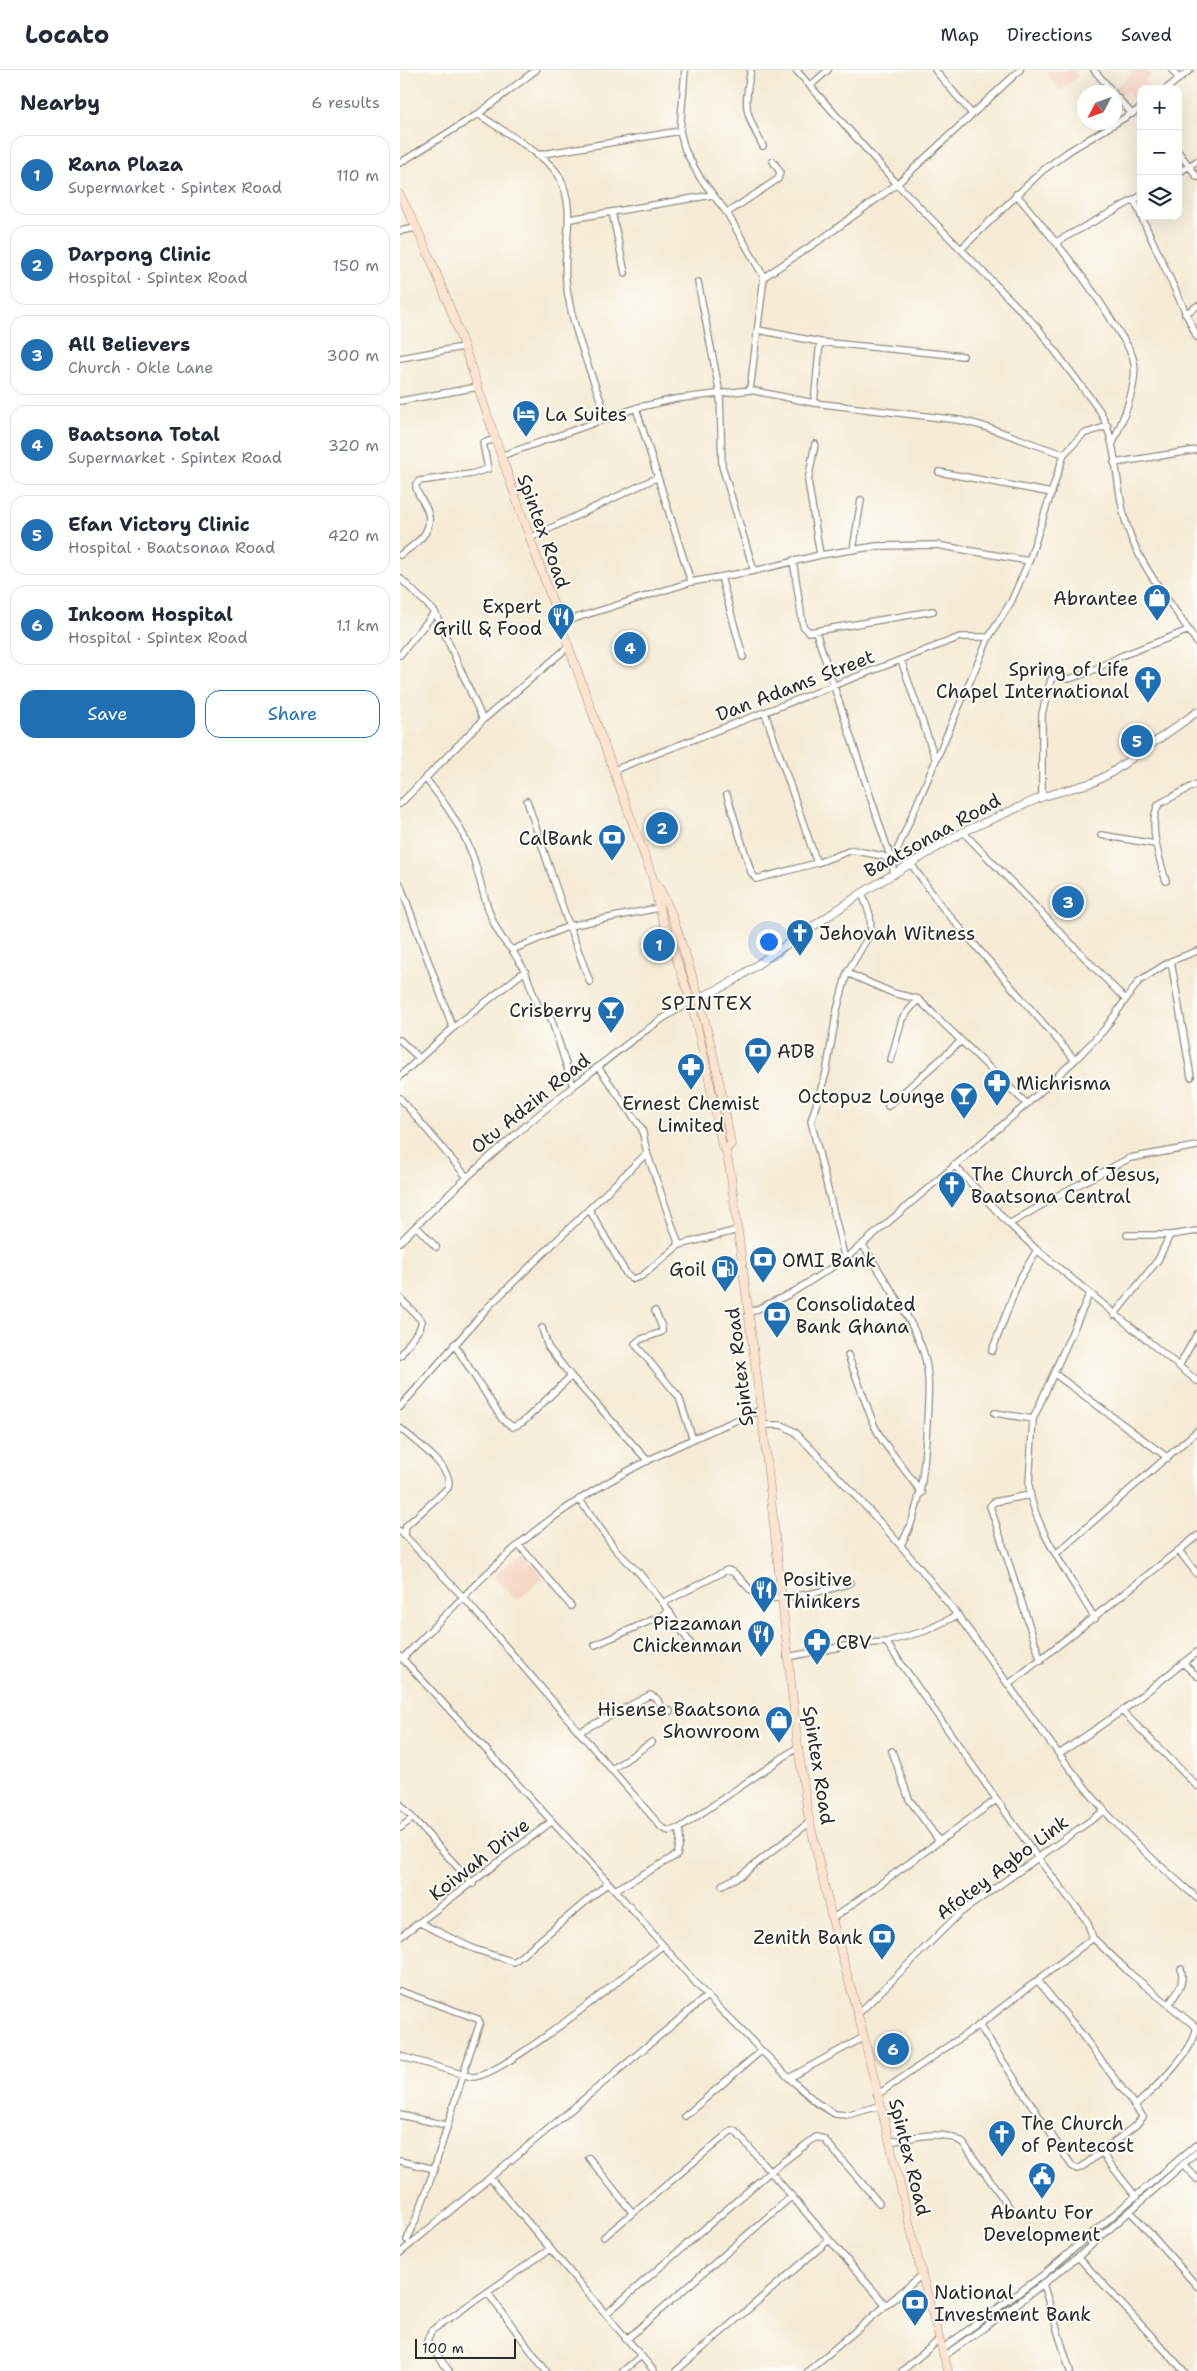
<!DOCTYPE html>
<meta charset="utf-8">
<style>
:root{--surface:#fff;--page:#f6f6f7;--text:#1f2937;--muted:#747a83;--line:#e0e1e3;--accent:#1f6fb2}
body{margin:0;font-family:"Shantell Sans",sans-serif;background:var(--page);color:var(--text)}
.controls{position:absolute;right:15px;top:15px;display:grid;overflow:hidden;border-radius:10px;box-shadow:0 5px 20px #0002}
.controls button{width:45px;height:45px;display:grid;place-items:center;padding:0;border:0;border-bottom:1px solid var(--line);background:var(--surface);color:var(--text);font:25px sans-serif}
.compass{position:absolute;left:677px;top:15px;width:45px;height:45px;border-radius:50%;background:var(--surface);box-shadow:0 5px 20px #0002;rotate:229deg}
.scale{position:absolute;left:15px;bottom:12px;width:101px;box-sizing:border-box;padding-left:5px;border:2px solid #2b2b2b;border-top:0;font-size:14px;line-height:18px;white-space:nowrap;color:#2b2b2b;-webkit-text-stroke:4px #fdfcf7;paint-order:stroke}
.you{position:absolute;left:368px;top:871px;width:18px;height:18px;margin:-12px;border:4px solid #fff;border-radius:50%;background:#1a73e8;box-shadow:0 0 0 8px #1a73e833}
.badge{display:grid;place-items:center;width:32px;height:32px;border-radius:50%;background:var(--accent);color:#fff;font-size:16px;font-weight:700}
.pin{position:absolute;translate:-50% -50%;border:2px solid #fff;box-shadow:0 1px 5px #0006}
.list{margin:0;padding:0;list-style:none}
h2{display:flex;justify-content:space-between;align-items:center;height:65px;margin:0;padding:0 20px;font-size:21px}
h2 small{font-size:16px;font-weight:400;color:var(--muted)}
.list li{display:grid;grid-template-columns:32px 1fr auto;gap:15px;align-items:center;box-sizing:border-box;height:80px;margin:0 10px 10px;padding:0 10px;border:1px solid var(--line);border-radius:15px}
.list b{display:block;font-size:19px;white-space:nowrap}
.list p{margin:0;font-size:16px;white-space:nowrap;color:var(--muted)}
.list em{font-size:16px;font-style:normal;color:var(--muted)}
.actions{display:flex;gap:10px;padding:15px 20px}
.actions a{flex:1;padding:11px 0;border:1px solid var(--accent);border-radius:15px;text-align:center;font-size:18px;color:var(--accent)}
.actions .main{background:var(--accent);color:#fff}
.icon{flex:none;width:28px;height:28px;fill:none;stroke:currentColor;stroke-width:2;stroke-linecap:round;stroke-linejoin:round}
.map{position:relative;flex:none;width:797px;height:2301px;overflow:hidden}
header{display:flex;align-items:center;gap:30px;box-sizing:border-box;height:70px;padding:0 25px;background:var(--surface);border-bottom:1px solid var(--line)}
header strong{font-size:24px}
nav{display:flex;gap:28px;margin-inline-start:auto;font-size:18px}
main{display:flex}
aside{flex:1;background:var(--surface)}
.map>svg:first-child{display:block}
.built{fill:#f4d3c1}
.lines{fill:none;stroke-linecap:round;stroke-linejoin:round}
.minor-casing{stroke:#908b80;stroke-width:8}
.tertiary-casing{stroke:#908b80;stroke-width:9}
.secondary-casing{stroke:#908b80;stroke-width:9}
.minor{stroke:#fff;stroke-width:5.5}
.tertiary{stroke:#fff;stroke-width:7}
.secondary{stroke:#fde4d0;stroke-width:8}
.labels{text-anchor:middle;stroke-width:4;stroke-linejoin:round;paint-order:stroke}
.poi-label{font-size:19px;fill:#2b2b2b;stroke:#fdfcf7;text-anchor:start}
.street-label{font-size:19px;fill:#2b2b2b;stroke:#fdfcf7}
.neighbourhood-label{font-size:20px;letter-spacing:1px;fill:#2b2b2b;stroke:#fdfcf7}
</style>
<header>
<strong>Locato</strong>
<nav><a>Map</a><a>Directions</a><a>Saved</a></nav>
</header>
<main>
<aside>
<h2>Nearby<small>6 results</small></h2>
<ul class="list">
<li><span class="badge">1</span><div><b>Rana Plaza</b><p>Supermarket · Spintex Road</p></div><em>110 m</em></li>
<li><span class="badge">2</span><div><b>Darpong Clinic</b><p>Hospital · Spintex Road</p></div><em>150 m</em></li>
<li><span class="badge">3</span><div><b>All Believers</b><p>Church · Okle Lane</p></div><em>300 m</em></li>
<li><span class="badge">4</span><div><b>Baatsona Total</b><p>Supermarket · Spintex Road</p></div><em>320 m</em></li>
<li><span class="badge">5</span><div><b>Efan Victory Clinic</b><p>Hospital · Baatsonaa Road</p></div><em>420 m</em></li>
<li><span class="badge">6</span><div><b>Inkoom Hospital</b><p>Hospital · Spintex Road</p></div><em>1.1 km</em></li>
</ul>
<div class="actions"><a class="main">Save</a><a>Share</a></div>
</aside>
<div class="map">
<svg width="797" height="2301" viewBox="0 0 797 2301">
<rect width="100%" height="100%" fill="#fdfcf7"/>
<filter id="ink" filterUnits="userSpaceOnUse"><feTurbulence type="fractalNoise" baseFrequency=".02" numOctaves="2"/><feDisplacementMap in="SourceGraphic" scale="10" xChannelSelector="R" yChannelSelector="G"/><feConvolveMatrix kernelMatrix="1 2 1 2 8 2 1 2 1" color-interpolation-filters="sRGB"/></filter>
<filter id="wash" filterUnits="userSpaceOnUse"><feTurbulence type="fractalNoise" baseFrequency=".0096" numOctaves="4" result="noise"/><feDisplacementMap in="SourceGraphic" scale="20" xChannelSelector="R" yChannelSelector="G"/><feGaussianBlur stdDeviation="1.12" result="paint"/><feColorMatrix in="noise" values="0 0 0 0 0 0 0 0 0 0 0 0 0 0 0 0 0 1.4 0 .05"/><feComposite in="paint" operator="in"/></filter>
<g filter="url(#wash)">
<rect width="100%" height="100%" fill="#f5ebd6"/>
<path class="built" d="M650 0H673L678 6 660 21 646 3Z
M736 0H747L751 5 745 10 751 19H741V29L735 33 727 21 721 26 715 18Z
M123 1482 144 1507 116 1531 94 1506Z"/>
</g>
<g filter="url(#ink)">
<g class="lines">
<defs>
<path id="minor" d="M285 0 280 61 285 80 299 106 327 143 364 207 350 320
M351 0C343 36 345 43 363 76
M396 0 497 114 637 257 700 341C720 378 714 420 728 459 741 499 775 537 797 573
M535 0 572 44
M694 0 713 22
M772 0 779 9
M410 16 428 0
M766 19 790 0
M714 24 732 44
M78 44C98 58 148 86 159 106 178 143 162 173 166 211 171 258 192 304 207 349
M778 81 797 107
M137 85 280 61
M0 93 78 44 136 0
M778 103 797 91
M616 124C652 167 688 210 717 259 723 269 732 280 734 292 738 316 722 351 713 373
M734 130 741 145
M212 142 225 203
M327 143 378 109 380 102 373 91
M741 146 797 267
M170 149 312 125
M0 161 16 158
M656 172 741 126
M561 179 642 101 669 81 741 38
M364 207 426 166 497 114 620 0
M298 212 320 324 322 396 354 501
M785 244 797 236
M358 260 420 272 563 286
M0 288 63 277
M0 331 78 317
M414 333 420 272
M236 338 291 512
M415 374 408 411 420 485
M101 386 236 338 275 329 350 320 414 333 559 350C595 357 628 374 664 384
M714 393 797 380
M539 402 652 423
M130 468 256 408
M453 480 461 430
M0 485C21 471 39 457 23 432 20 426 15 421 16 414L19 411 71 404 88 399 83 373 95 369
M393 490 403 556 409 562 533 541
M321 507 343 587
M0 508 35 542 83 650
M160 553 291 512 354 501 420 485 477 476 537 475 629 491
M416 562 492 792
M0 585 35 542
M501 590 535 688
M365 643 417 793
M214 700 560 567H589
M25 708C44 731 61 756 72 784 83 815 87 856 112 880L169 856 258 838
M327 725 351 802 356 809 417 793 452 780 483 786 492 792
M642 727V644L651 609 656 607 669 609 687 603 721 586 789 560
M127 731 169 856 190 912
M0 734 83 650 168 577
M563 762 725 929
M701 765 755 774
M511 794 542 837 675 990
M494 805 492 792 589 567 611 532 629 491 664 384 683 364 708 356
M766 811C760 791 747 753 759 734L797 714
M0 814 53 958
M112 880 125 901 137 934 151 948 173 1016
M771 891 791 1007
M447 903 493 923 518 929 627 1034
M0 970 19 988
M491 990 502 949 518 929
M198 997 242 1059 247 1083 279 1175
M0 1006 53 958 125 901
M0 1028 66 1106
M488 1036 561 971
M554 1095 609 1154 637 1180 797 1311
M189 1139 227 1205 233 1209 242 1206 279 1175 338 1160
M609 1154 666 1121 730 1088 797 1076
M16 1156 36 1177
M727 1165H770L797 1161
M0 1172C56 1115 114 1064 176 1014 213 985 249 955 290 932
M463 1175C482 1207 511 1246 523 1281 531 1305 528 1328 527 1353 524 1397 523 1435 501 1475
M445 1189 411 1051 426 1003 437 940 447 903 471 862 470 845 462 823
M689 1225 633 1349 629 1414C631 1455 674 1512 695 1549
M0 1228 22 1251 20 1258 0 1286
M255 1241 262 1257V1262L239 1270 235 1274 279 1327 292 1367
M349 1243 390 1224 445 1189 627 1034 675 990 704 960 739 911 771 891 797 881
M714 1245 758 1190 770 1165
M142 1258 148 1277 171 1306 248 1391
M54 1274 102 1349 113 1357 123 1352 171 1306
M592 1281 619 1210 637 1180
M448 1285 474 1355 482 1370 522 1423
M779 1296 797 1264
M655 1304 768 1388
M0 1337 89 1236 247 1083
M595 1343 633 1349
M363 1355H382L395 1362C452 1421 508 1480 558 1546 607 1610 651 1679 704 1740 732 1772 765 1800 797 1828
M0 1358C13 1370 56 1399 48 1418L6 1456 5 1465
M630 1425 594 1432 590 1436 641 1591
M179 1429 216 1480 240 1504 263 1533 294 1579
M0 1461 64 1528 262 1758 269 1761 280 1758 398 1677
M119 1475 171 1536
M779 1481 797 1504
M657 1483 797 1361
M263 1533 327 1500C339 1502 346 1518 356 1525 371 1535 433 1519 450 1513
M486 1572 637 1787 687 1851 693 1868 731 1904 796 1957C797 1979 752 2021 736 2035
M195 1575 270 1542
M0 1586 215 1820 307 1926 389 2008 417 2033 435 2044 446 2045 480 2036
M387 1587 456 1574 486 1572 525 1561 558 1545
M2 1589C47 1544 93 1493 143 1455 209 1405 285 1371 361 1340
M783 1593 797 1606
M609 1614 797 1466
M722 1641 797 1716
M179 1662 250 1625 257 1629 262 1638 270 1641
M492 1681 509 1729 539 1771
M659 1684 722 1641 797 1582
M211 1700 252 1672
M0 1734 73 1814
M0 1758 13 1748
M322 1815 340 1806 410 1752
M215 1820 277 1785 280 1773V1758
M432 1849 596 1730
M20 1853 74 1879 114 1892 208 1813
M0 1867 151 1752
M0 1921 78 1949 80 1953C54 2025 38 2101 7 2170
M769 1934C777 1922 785 1914 781 1899
M458 1944 560 1843 704 1741
M579 1955 672 2096 677 2099 682 2097 736 2055 743 2047 680 1962 638 1911
M0 1986 72 2007C102 2008 232 1899 262 1876
M389 2008 464 1967
M477 2025 579 1955 693 1868
M0 2045 46 2055
M285 2046 361 1981
M489 2072C512 2068 543 2058 563 2073L610 2138
M701 2082 736 2127
M189 2088 232 2142
M0 2091 35 2099
M783 2094 797 2109
M91 2109 254 2301
M730 2141 797 2216
M204 2167 332 2060 336 2062 485 2234
M0 2183 307 1926
M678 2187 784 2301
M643 2214 670 2301
M87 2222 146 2301
M206 2244 371 2101 416 2067 424 2069 479 2133
M227 2269 392 2126
M542 2279 643 2205 797 2074
M544 2286 609 2240 678 2187 797 2082
M49 2301 27 2271 31 2261 150 2179
M223 2301 241 2286
M276 2301 429 2170
M408 2301 522 2205
M502 2301 539 2270"/>
<path id="tertiary" d="M290 932 329 914 462 823 563 762 642 727 694 712 711 703 797 642"/>
<path id="secondary" d="M0 125C48 215 76 315 110 411 156 544 205 677 253 809 260 853 279 891 291 933 304 980 313 1028 322 1076L326 1080 331 1107 363 1355 398 1677 408 1744 432 1849 464 1967 522 2205 548 2301
M256 813C270 835 277 860 285 884 306 947 320 1009 331 1074L326 1080"/>
</defs>
<use href="#minor" class="minor-casing"/>
<use href="#tertiary" class="tertiary-casing"/>
<use href="#secondary" class="secondary-casing"/>
<use href="#minor" class="minor"/>
<use href="#tertiary" class="tertiary"/>
<use href="#secondary" class="secondary"/>
</g>
</g>
<defs>
<symbol id="hotel-pin" viewBox="-11 -11 22 30"><path d="M0 17L-7.5 6A9.5 9.5 0 1 1 7.5 6Z" fill="#1f6fb2" stroke="#fdfcf7"/><path d="M-6-4.5h1.5V1H6V5H4.5V3h-9V5H-6ZM-4 0a1.8 1.8 0 1 1 3.6 0ZM.5 0V-2.5h3Q6-2.5 6 0Z" fill="#fff"/></symbol>
<symbol id="shop-pin" viewBox="-11 -11 22 30"><path d="M0 17L-7.5 6A9.5 9.5 0 1 1 7.5 6Z" fill="#1f6fb2" stroke="#fdfcf7"/><path d="M-5-2.5h2.3a2.7 3.5 0 0 1 5.4 0H5L5.5 6h-11ZM-1.5-2.5h3a1.5 2.3 0 0 0-3 0Z" fill="#fff"/></symbol>
<symbol id="restaurant-pin" viewBox="-11 -11 22 30"><path d="M0 17L-7.5 6A9.5 9.5 0 1 1 7.5 6Z" fill="#1f6fb2" stroke="#fdfcf7"/><path d="M-5-6h1v4h1v-4h1v4h1v-4h1v5L-1.5 .5V6h-2V.5L-5-1ZM5-6V6H3V1.5H1.5Q1.5-4 5-6Z" fill="#fff"/></symbol>
<symbol id="church-pin" viewBox="-11 -11 22 30"><path d="M0 17L-7.5 6A9.5 9.5 0 1 1 7.5 6Z" fill="#1f6fb2" stroke="#fdfcf7"/><path d="M-1.2-6h2.4v3.5h3.3v2.4h-3.3V6h-2.4V-.1h-3.3v-2.4h3.3Z" fill="#fff"/></symbol>
<symbol id="bank-pin" viewBox="-11 -11 22 30"><path d="M0 17L-7.5 6A9.5 9.5 0 1 1 7.5 6Z" fill="#1f6fb2" stroke="#fdfcf7"/><path d="M-6-4H6V4H-6ZM0-2.3a2.3 2.3 0 1 0 0 4.6a2.3 2.3 0 1 0 0-4.6Z" fill="#fff"/></symbol>
<symbol id="bar-pin" viewBox="-11 -11 22 30"><path d="M0 17L-7.5 6A9.5 9.5 0 1 1 7.5 6Z" fill="#1f6fb2" stroke="#fdfcf7"/><path d="M-6-5H6L.8 .8V4.5H3.5V6h-7V4.5H-.8V.8Z" fill="#fff"/></symbol>
<symbol id="pharmacy-pin" viewBox="-11 -11 22 30"><path d="M0 17L-7.5 6A9.5 9.5 0 1 1 7.5 6Z" fill="#1f6fb2" stroke="#fdfcf7"/><path d="M-2-6h4v4h4v4h-4v4h-4v-4h-4v-4h4Z" fill="#fff"/></symbol>
<symbol id="fuel-pin" viewBox="-11 -11 22 30"><path d="M0 17L-7.5 6A9.5 9.5 0 1 1 7.5 6Z" fill="#1f6fb2" stroke="#fdfcf7"/><path d="M-5.5-6h7V0h2V4h1.3V-2.5L3-4.5l.8-.8L6-3V5H2.5V1h-1V6h-7ZM-4.2-4.7v3.2H.2V-4.7Z" fill="#fff"/></symbol>
<symbol id="civic-pin" viewBox="-11 -11 22 30"><path d="M0 17L-7.5 6A9.5 9.5 0 1 1 7.5 6Z" fill="#1f6fb2" stroke="#fdfcf7"/><path d="M-.6-6.5H3V-4.5H.6V-3L4-1V1h2V6H-6V1h2V-1L-.6-3ZM-1.2 2.5V6h2.4V2.5Z" fill="#fff"/></symbol>
</defs>
<g fill-rule="evenodd">
<use href="#hotel-pin" x="110" y="328" width="32" height="43"/>
<use href="#shop-pin" x="741" y="512" width="32" height="43"/>
<use href="#restaurant-pin" x="145" y="531" width="32" height="43"/>
<use href="#church-pin" x="732" y="594" width="32" height="43"/>
<use href="#bank-pin" x="196" y="752" width="32" height="43"/>
<use href="#church-pin" x="384" y="847" width="32" height="43"/>
<use href="#bar-pin" x="195" y="924" width="32" height="43"/>
<use href="#bank-pin" x="342" y="965" width="32" height="43"/>
<use href="#pharmacy-pin" x="275" y="981" width="32" height="43"/>
<use href="#pharmacy-pin" x="581" y="997" width="32" height="43"/>
<use href="#bar-pin" x="548" y="1010" width="32" height="43"/>
<use href="#church-pin" x="536" y="1099" width="32" height="43"/>
<use href="#bank-pin" x="347" y="1174" width="32" height="43"/>
<use href="#fuel-pin" x="309" y="1183" width="32" height="43"/>
<use href="#bank-pin" x="361" y="1229" width="32" height="43"/>
<use href="#restaurant-pin" x="348" y="1504" width="32" height="43"/>
<use href="#restaurant-pin" x="345" y="1548" width="32" height="43"/>
<use href="#pharmacy-pin" x="401" y="1556" width="32" height="43"/>
<use href="#shop-pin" x="363" y="1634" width="32" height="43"/>
<use href="#bank-pin" x="466" y="1851" width="32" height="43"/>
<use href="#church-pin" x="586" y="2048" width="32" height="43"/>
<use href="#civic-pin" x="626" y="2090" width="32" height="43"/>
<use href="#bank-pin" x="499" y="2217" width="32" height="43"/>
</g>
<g class="labels">
<g class="poi-label">
<text x="145" y="351">La Suites</text>
<text x="738" y="535" text-anchor="end">Abrantee</text>
<text x="142" y="543" text-anchor="end">Expert<tspan x="142" dy="22">Grill &amp; Food</tspan></text>
<text x="729" y="606" text-anchor="end">Spring of Life<tspan x="729" dy="22">Chapel International</tspan></text>
<text x="193" y="775" text-anchor="end">CalBank</text>
<text x="419" y="870">Jehovah Witness</text>
<text x="192" y="947" text-anchor="end">Crisberry</text>
<text x="377" y="988">ADB</text>
<text x="616" y="1020">Michrisma</text>
<text x="545" y="1033" text-anchor="end">Octopuz Lounge</text>
<text x="291" y="1040" text-anchor="middle">Ernest Chemist<tspan x="291" dy="22">Limited</tspan></text>
<text x="571" y="1111">The Church of Jesus,<tspan x="571" dy="22">Baatsona Central</tspan></text>
<text x="382" y="1197">OMI Bank</text>
<text x="306" y="1206" text-anchor="end">Goil</text>
<text x="396" y="1241">Consolidated<tspan x="396" dy="22">Bank Ghana</tspan></text>
<text x="383" y="1516">Positive<tspan x="383" dy="22">Thinkers</tspan></text>
<text x="342" y="1560" text-anchor="end">Pizzaman<tspan x="342" dy="22">Chickenman</tspan></text>
<text x="436" y="1579">CBV</text>
<text x="360" y="1646" text-anchor="end">Hisense Baatsona<tspan x="360" dy="22">Showroom</tspan></text>
<text x="463" y="1874" text-anchor="end">Zenith Bank</text>
<text x="621" y="2060">The Church<tspan x="621" dy="22">of Pentecost</tspan></text>
<text x="642" y="2149" text-anchor="middle">Abantu For<tspan x="642" dy="22">Development</tspan></text>
<text x="534" y="2229">National<tspan x="534" dy="22">Investment Bank</tspan></text>
</g>
<g class="street-label">
<text transform="translate(144 461) rotate(70)" y="7">Spintex Road</text>
<text transform="translate(395 615) rotate(-21)" y="7">Dan Adams Street</text>
<text transform="translate(532 765) rotate(-29)" y="7">Baatsonaa Road</text>
<text transform="translate(130 1033) rotate(-39)" y="7">Otu Adzin Road</text>
<text transform="translate(339 1297) rotate(-97)" y="7">Spintex Road</text>
<text transform="translate(419 1695) rotate(81)" y="7">Spintex Road</text>
<text transform="translate(79 1789) rotate(-38)" y="7">Koiwah Drive</text>
<text transform="translate(602 1797) rotate(-37)" y="7">Afotey Agbo Link</text>
<text transform="translate(510 2087) rotate(76)" y="7">Spintex Road</text>
</g>
<g class="neighbourhood-label">
<text x="307" y="940">SPINTEX</text>
</g>
</g>
</svg>
<div class="controls">
<button>+</button>
<button>−</button>
<button><svg class="icon" aria-label="layers" viewBox="0 0 24 24"><path d="M12 4l9 5-9 5-9-5zM3 14l9 5 9-5"/></svg></button>
</div>
<svg class="compass" viewBox="-18 -18 36 36"><path d="M0-13l5 13h-10z" fill="#e53935"/><path d="M0 13l5-13h-10z" fill="#747a83"/></svg>
<div class="scale">100 m</div>
<div class="you"></div>
<div class="pin badge" style="left:259px;top:875px">1</div>
<div class="pin badge" style="left:262px;top:758px">2</div>
<div class="pin badge" style="left:668px;top:832px">3</div>
<div class="pin badge" style="left:230px;top:578px">4</div>
<div class="pin badge" style="left:737px;top:671px">5</div>
<div class="pin badge" style="left:493px;top:1979px">6</div>
</div>
</main>
